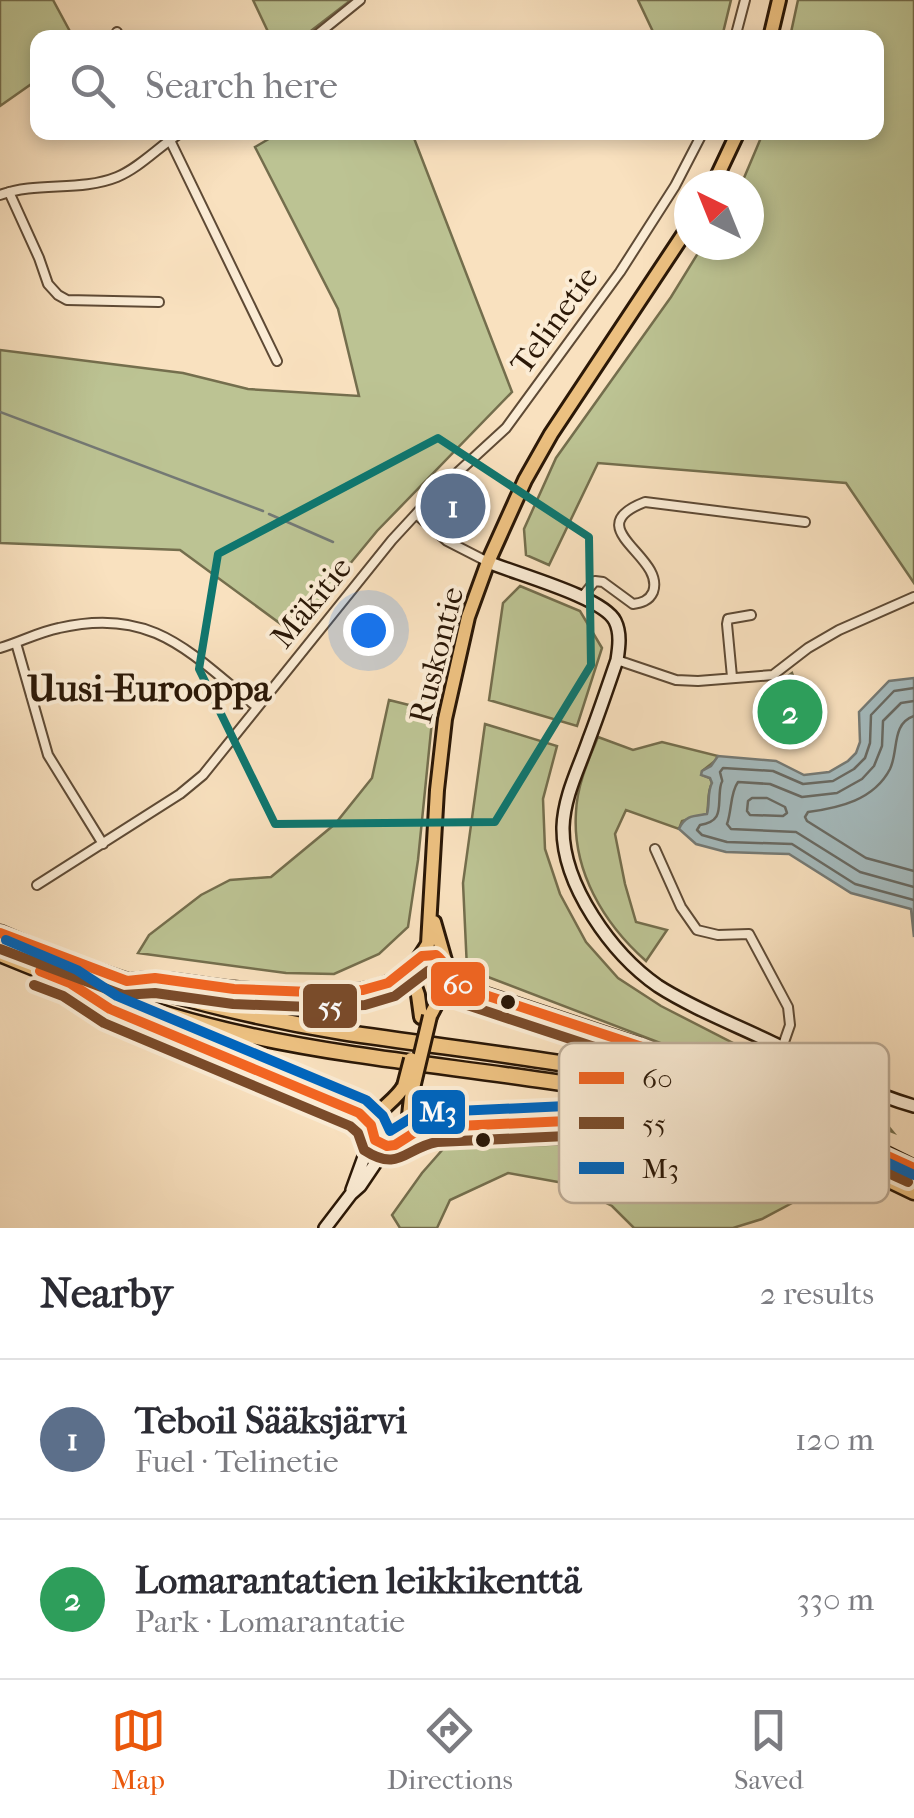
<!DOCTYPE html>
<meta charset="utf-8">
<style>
:root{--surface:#fff;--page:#f2f2f3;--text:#2b2b33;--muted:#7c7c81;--line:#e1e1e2;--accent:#ea580c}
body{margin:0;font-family:"IM FELL French Canon",serif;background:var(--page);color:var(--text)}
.compass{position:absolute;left:674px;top:170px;width:90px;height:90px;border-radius:50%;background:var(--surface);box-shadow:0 5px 15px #0003;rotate:317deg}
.you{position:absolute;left:368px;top:630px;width:35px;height:35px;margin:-25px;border:8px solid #fff;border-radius:50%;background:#1a73e8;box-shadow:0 0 0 15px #1a73e833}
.badge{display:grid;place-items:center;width:65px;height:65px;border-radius:50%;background:var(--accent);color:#fff;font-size:32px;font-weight:700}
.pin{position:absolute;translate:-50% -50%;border:5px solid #fff;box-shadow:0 2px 10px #0006}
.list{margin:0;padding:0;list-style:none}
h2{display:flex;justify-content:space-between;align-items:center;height:130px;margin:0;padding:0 40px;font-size:42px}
h2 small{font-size:32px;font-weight:400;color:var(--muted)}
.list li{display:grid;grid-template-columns:65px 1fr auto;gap:30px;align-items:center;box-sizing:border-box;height:160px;padding:0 40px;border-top:2px solid var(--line)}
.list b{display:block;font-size:38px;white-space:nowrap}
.list p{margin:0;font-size:32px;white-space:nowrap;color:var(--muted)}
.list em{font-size:32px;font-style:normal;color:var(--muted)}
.icon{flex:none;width:55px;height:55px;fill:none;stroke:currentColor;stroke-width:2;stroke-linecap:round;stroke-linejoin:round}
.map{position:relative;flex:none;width:914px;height:1228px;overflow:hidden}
.search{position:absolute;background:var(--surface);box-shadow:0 5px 15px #0003;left:30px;right:30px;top:30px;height:110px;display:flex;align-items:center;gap:25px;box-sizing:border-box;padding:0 35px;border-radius:20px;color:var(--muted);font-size:38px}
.sheet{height:450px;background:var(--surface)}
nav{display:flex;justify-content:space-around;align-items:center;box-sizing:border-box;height:140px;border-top:2px solid var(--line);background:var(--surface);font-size:28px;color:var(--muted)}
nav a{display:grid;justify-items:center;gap:5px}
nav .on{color:var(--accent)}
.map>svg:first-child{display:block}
.green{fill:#bcc393;stroke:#746e4d;stroke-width:2.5}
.water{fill:#a4babd;stroke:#747974;stroke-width:2.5}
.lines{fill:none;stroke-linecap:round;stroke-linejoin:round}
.shore{stroke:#686962;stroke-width:2.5}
.stream{stroke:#747974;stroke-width:2.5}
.street-casing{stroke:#5e4a35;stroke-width:12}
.secondary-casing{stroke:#2b1807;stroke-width:16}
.primary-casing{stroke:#2b1807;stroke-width:18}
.highway-casing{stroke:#2b1807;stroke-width:19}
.street{stroke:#fbecd5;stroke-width:8}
.secondary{stroke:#fbecd5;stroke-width:11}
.primary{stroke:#ecc080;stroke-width:12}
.highway{stroke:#ecc080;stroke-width:14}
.primary-bridge-casing{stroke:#2b1807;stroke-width:18;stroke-linecap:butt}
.primary-bridge{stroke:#ecc080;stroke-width:12}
.bus-1-casing{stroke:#fbecd5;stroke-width:18}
.bus-2-casing{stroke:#fbecd5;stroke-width:18}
.bus-3-casing{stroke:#fbecd5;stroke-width:18}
.bus-1{stroke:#f26522;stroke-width:10}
.bus-2{stroke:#7a4b2a;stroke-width:10}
.bus-3{stroke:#0065bd;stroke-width:10}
.marked{fill:none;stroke:#0f766e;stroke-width:8;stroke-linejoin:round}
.bus-dot{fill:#2b1807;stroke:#fbecd5;stroke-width:4}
.labels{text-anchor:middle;stroke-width:8;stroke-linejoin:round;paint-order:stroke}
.street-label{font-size:32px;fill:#2b1807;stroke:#fbecd5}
.quarter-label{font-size:38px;font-weight:bold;fill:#2b1807;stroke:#fbecd5}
.key{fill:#fbecd5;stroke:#bdac97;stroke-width:2.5}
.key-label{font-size:28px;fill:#2b1807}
.line-badge{stroke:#fbecd5;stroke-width:4}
.badge-label{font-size:28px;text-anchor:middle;font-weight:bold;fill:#fff}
</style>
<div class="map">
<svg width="914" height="1228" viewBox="0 0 914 1228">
<rect width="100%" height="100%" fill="#f9e1bf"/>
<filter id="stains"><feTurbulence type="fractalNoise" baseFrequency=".002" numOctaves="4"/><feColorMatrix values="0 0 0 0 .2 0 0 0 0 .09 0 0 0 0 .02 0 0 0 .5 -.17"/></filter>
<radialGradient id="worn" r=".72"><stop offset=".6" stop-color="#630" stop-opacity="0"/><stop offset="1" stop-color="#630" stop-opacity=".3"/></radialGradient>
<path class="green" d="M0 0H53L73 37 38 38 37 80 0 106Z
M253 0H351L303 37 271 38Z
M638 0H731L722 37 656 38Z
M798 0H914V583L846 483 598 463 549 565 526 555 524 529 556 458 671 297 703 245H749V185H741L763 133 876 132V38L790 37Z
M279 133H412L512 392 377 531 293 633 180 550 0 543V350L183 373 248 389 359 396 338 309 255 147Z
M520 586 580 611 602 648 577 726 489 700 503 603Z
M792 673 813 733 785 742 768 691Z
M389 700 433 711 418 860 408 927 379 954 334 974 286 973 138 953 149 935 201 895 230 880 271 877 335 824 372 778Z
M485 724 557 746 543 799 545 849 560 894 586 942 618 978 661 1006 883 1120 893 1132 467 969 463 883Z
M598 737 633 750 662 742 718 756 715 761 702 771V775L710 778 712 783C707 792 709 804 707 814L682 821 679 829 626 810 615 834 625 884 636 922 667 930 646 961C603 923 572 870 576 812 577 786 588 761 598 737Z
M645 1142 787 1158 801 1182 794 1202 762 1219 733 1228H634L612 1206 569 1184 508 1173 450 1200 437 1228H400L392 1215 422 1173 444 1148Z"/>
<path class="water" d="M914 678V937L911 909 851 893 789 854 726 852 696 844 679 829C685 815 694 816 707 814 710 803 707 792 712 783L710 778 701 775 702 771 711 766 718 756 776 761 804 775 829 772 848 761 856 753 860 742 859 712 889 681Z"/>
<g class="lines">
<path class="shore" d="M914 688 894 691 871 715 870 743 865 758 854 769 833 781 803 784 773 771 723 768 720 772C724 789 722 774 720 790 718 809 723 821 700 825L697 830 702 835 727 842 792 844 855 884 914 900
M914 701 901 703 883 721 882 746 874 766 862 779 837 793 802 797 770 784 738 782C730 793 732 810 727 824L731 829 796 832 860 872 914 887
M914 716C891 724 899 750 890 769 874 800 839 808 808 812L805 817 807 821 866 858 914 871
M752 798H767L785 807 787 813 783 816 750 815 747 811 748 801Z"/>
<path class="stream" d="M0 412 263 511
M269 514 333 542"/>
<defs>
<path id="street" d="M117 32 119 38
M313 38 360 0
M735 38 745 0
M166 132 277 361
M9 192 39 258 48 284 58 295 67 300 159 302
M0 195C37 181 80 192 117 177 141 167 160 145 182 132
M416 514 433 495 506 428 620 272 675 186 703 132
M581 598 595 581 603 582 633 604C641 603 649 601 653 592 666 556 577 528 645 502L805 522
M16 643 48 755 103 844
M0 648C20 642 39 632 59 628 153 606 190 653 257 707
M617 660 676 680 698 681 773 675 808 648 839 630 914 597
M732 677 727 624 728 619 751 615
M655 849 681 907 697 930 718 935 749 934 788 1007 790 1025 782 1048
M37 885 180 794 203 775 392 540 416 514 447 541 488 562"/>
<path id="secondary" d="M488 562C516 574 603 597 615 621 621 633 619 647 617 660 608 686 599 713 589 739 579 768 564 796 563 827 562 885 612 954 658 986 692 1008 738 1026 775 1044 820 1067 865 1092 914 1106
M352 1190 372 1135
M325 1228 351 1194 360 1186 387 1146"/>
<path id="primary" d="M770 38 779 0
M713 185 738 132
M430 1016 450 978 434 922
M421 1017 418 995 410 972 428 944 437 790 445 719 468 617 488 562 525 480 551 434 689 226
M404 1086C395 1102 377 1109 371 1125L375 1140C415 1165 406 1110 413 1088"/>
<path id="highway" d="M0 933C109 981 224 1013 342 1032 479 1053 618 1065 752 1104 767 1108 782 1110 797 1115 837 1128 876 1150 914 1168
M0 954C81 988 166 1018 252 1036 400 1068 555 1073 702 1111 775 1130 846 1158 914 1192
M450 978 461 987 639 1046 774 1100 784 1106
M133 981C167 977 199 986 233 989 273 993 350 999 387 984 396 980 404 972 412 966
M79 989 110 1009 359 1113 371 1125
M406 1137 416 1132 436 1127 610 1119 704 1127 769 1138"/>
</defs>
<use href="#street" class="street-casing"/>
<use href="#secondary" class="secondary-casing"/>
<use href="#primary" class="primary-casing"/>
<use href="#highway" class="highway-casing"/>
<use href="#street" class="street"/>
<use href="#secondary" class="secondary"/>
<use href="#primary" class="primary"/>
<use href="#highway" class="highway"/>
<defs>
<path id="primary-bridge" d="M404 1086 411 1059
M413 1088 430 1016"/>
</defs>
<use href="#primary-bridge" class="primary-bridge-casing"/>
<use href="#primary-bridge" class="primary-bridge"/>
<defs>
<path id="bus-1" d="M0 933 127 981 155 978 234 989 311 992 363 990 388 983 422 956 436 955C448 964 450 978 461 987L639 1046 726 1080 774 1100 797 1115 914 1168
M40 971 70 983 110 1009 359 1113 371 1125 375 1140 387 1146 395 1145 417 1131 436 1127 610 1119 704 1127 760 1137 795 1140 834 1156"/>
<path id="bus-2" d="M0 949 123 995 155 993 233 1004 310 1007 365 1005 395 996 428 971 431 970 442 989 455 1001 634 1060 720 1094 767 1113 791 1129 908 1182
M34 985 63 996 104 1023 350 1126 358 1133 364 1150C399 1173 405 1148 437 1142L610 1134 702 1142 757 1152 791 1155 828 1170"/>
<path id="bus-3" d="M6 940 77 970 117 996 366 1100 383 1116 390 1131 411 1118 435 1112 609 1104 707 1112 762 1122 799 1126 863 1151 914 1175"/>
</defs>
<use href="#bus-1" class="bus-1-casing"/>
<use href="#bus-2" class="bus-2-casing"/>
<use href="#bus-3" class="bus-3-casing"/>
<use href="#bus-1" class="bus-1"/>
<use href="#bus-2" class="bus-2"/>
<use href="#bus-3" class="bus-3"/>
</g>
<path class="marked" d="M438 438 589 537 591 665 495 822 275 824 199 669 218 554Z"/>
<g class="bus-dot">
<circle cx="508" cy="1002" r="9"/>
<circle cx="483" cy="1140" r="9"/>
</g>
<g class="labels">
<g class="street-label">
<text transform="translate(554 320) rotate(-54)" y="11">Telinetie</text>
<text transform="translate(311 602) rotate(-51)" y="11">Mäkitie</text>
<text transform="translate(436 655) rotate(-76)" y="11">Ruskontie</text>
</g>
<g class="quarter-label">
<text x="149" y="701">Uusi-Eurooppa</text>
</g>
</g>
<rect x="559" y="1043" width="330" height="160" rx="15" class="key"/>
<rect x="579" y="1072" width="45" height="12" fill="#f26522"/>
<rect x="579" y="1117" width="45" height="12" fill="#7a4b2a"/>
<rect x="579" y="1162" width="45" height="12" fill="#0065bd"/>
<g class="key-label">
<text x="642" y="1088">60</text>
<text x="642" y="1133">55</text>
<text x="642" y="1178">M3</text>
</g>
<g class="line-badge">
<rect x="429" y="960" width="58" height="48" rx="10" fill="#f26522"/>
<rect x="301" y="982" width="58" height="48" rx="10" fill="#7a4b2a"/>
<rect x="410" y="1088" width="57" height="48" rx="10" fill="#0065bd"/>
</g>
<g class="badge-label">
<text x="458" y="994">60</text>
<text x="330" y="1016">55</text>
<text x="438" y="1121">M3</text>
</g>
<rect width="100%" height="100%" filter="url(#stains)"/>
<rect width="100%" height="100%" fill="url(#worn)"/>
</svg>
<svg class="compass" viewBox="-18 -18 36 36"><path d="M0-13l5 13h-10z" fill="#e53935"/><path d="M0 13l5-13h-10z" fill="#7c7c81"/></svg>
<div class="you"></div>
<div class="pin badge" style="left:453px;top:506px;background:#5c6f8a">1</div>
<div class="pin badge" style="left:790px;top:712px;background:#2e9e5b">2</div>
<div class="search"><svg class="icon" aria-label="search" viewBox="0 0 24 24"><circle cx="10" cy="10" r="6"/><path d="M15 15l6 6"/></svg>Search here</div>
</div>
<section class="sheet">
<h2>Nearby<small>2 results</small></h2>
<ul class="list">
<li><span class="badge" style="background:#5c6f8a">1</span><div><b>Teboil Sääksjärvi</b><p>Fuel · Telinetie</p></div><em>120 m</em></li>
<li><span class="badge" style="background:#2e9e5b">2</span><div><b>Lomarantatien leikkikenttä</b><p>Park · Lomarantatie</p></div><em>330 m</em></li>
</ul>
</section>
<nav>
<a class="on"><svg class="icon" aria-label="map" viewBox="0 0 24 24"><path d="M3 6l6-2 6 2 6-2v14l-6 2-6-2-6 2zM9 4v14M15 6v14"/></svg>Map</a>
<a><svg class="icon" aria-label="directions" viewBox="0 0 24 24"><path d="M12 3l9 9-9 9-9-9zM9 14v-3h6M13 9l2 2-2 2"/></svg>Directions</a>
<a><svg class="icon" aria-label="saved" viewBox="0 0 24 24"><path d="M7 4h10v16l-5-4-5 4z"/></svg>Saved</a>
</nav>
